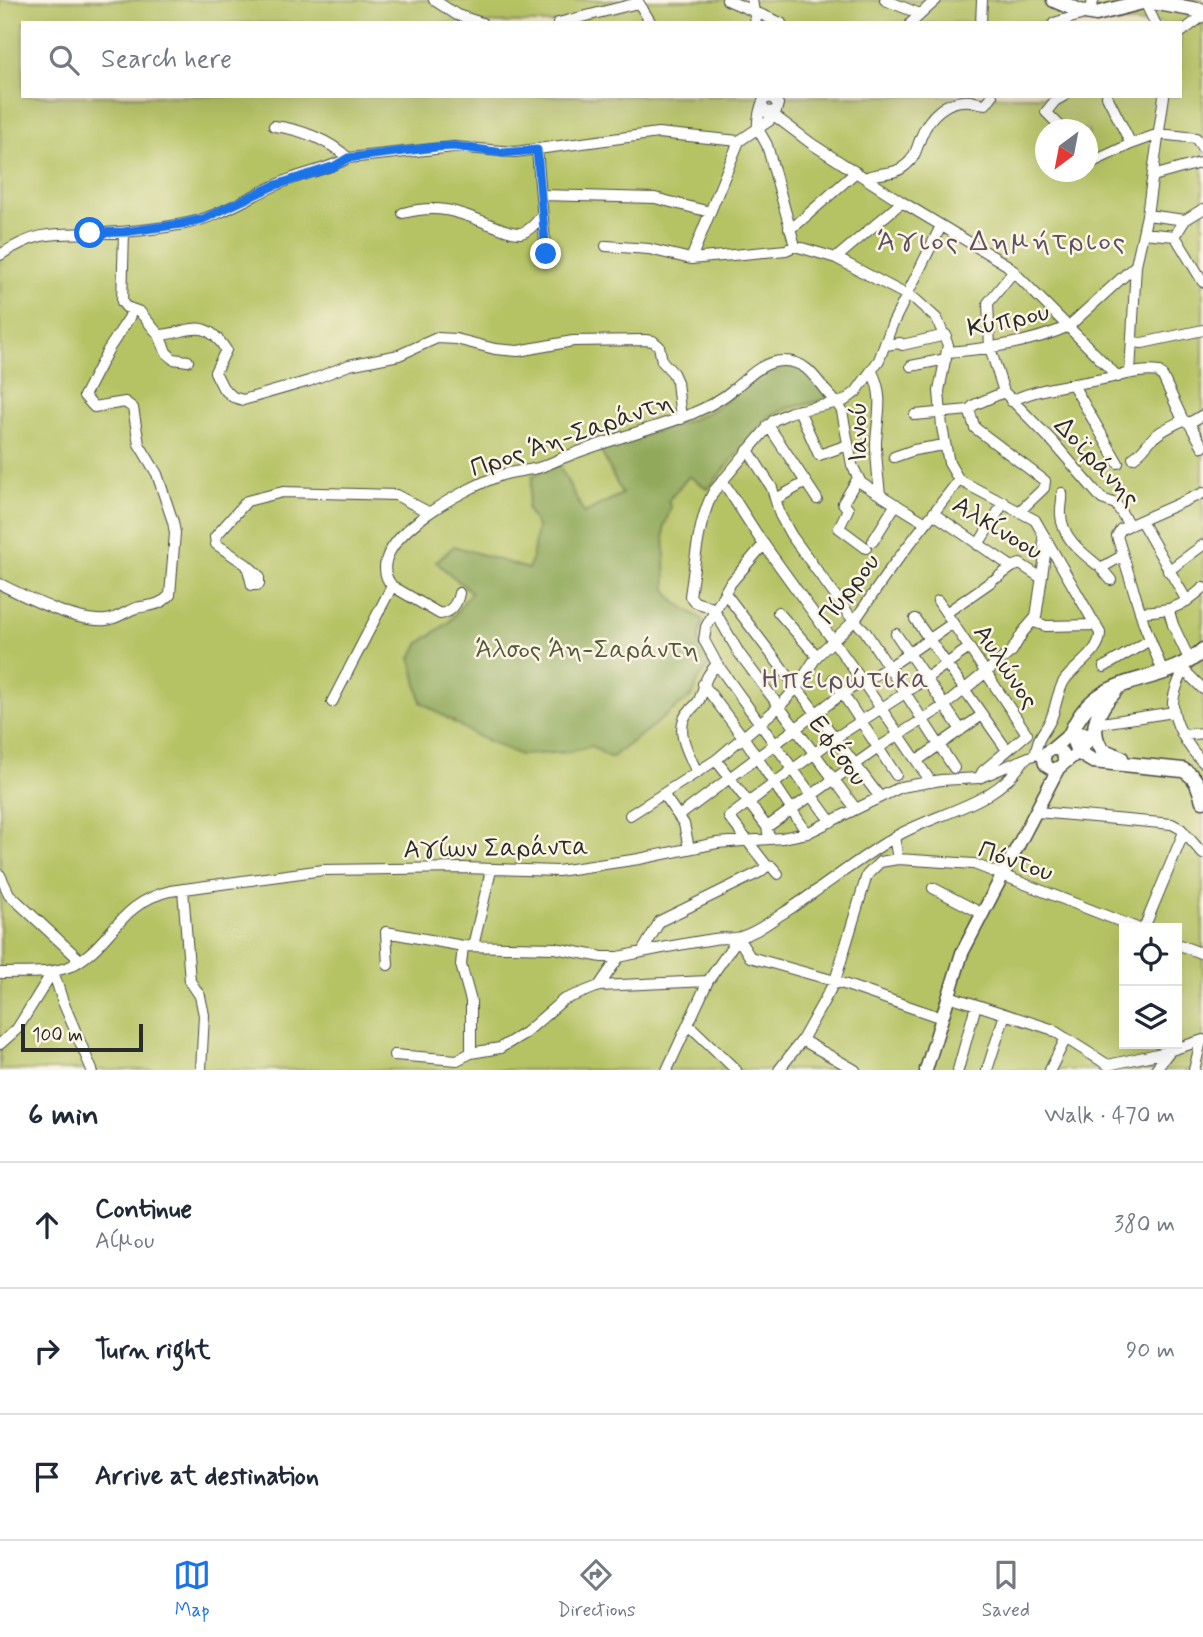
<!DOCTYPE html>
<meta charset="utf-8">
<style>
:root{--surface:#fff;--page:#f6f6f7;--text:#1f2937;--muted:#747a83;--line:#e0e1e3;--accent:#1a73e8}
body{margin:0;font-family:Mynerve,sans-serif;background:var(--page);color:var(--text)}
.controls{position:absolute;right:21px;bottom:21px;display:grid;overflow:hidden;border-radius:0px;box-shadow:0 7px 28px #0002}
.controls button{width:63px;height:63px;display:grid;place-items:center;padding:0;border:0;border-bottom:2px solid var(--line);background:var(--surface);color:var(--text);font:35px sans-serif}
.compass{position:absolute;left:1035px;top:119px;width:63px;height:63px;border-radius:50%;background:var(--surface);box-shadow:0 7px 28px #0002;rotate:212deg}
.scale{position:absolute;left:21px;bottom:18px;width:122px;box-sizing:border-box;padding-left:7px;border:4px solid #2b2b2b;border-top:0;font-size:19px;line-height:24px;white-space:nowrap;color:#2b2b2b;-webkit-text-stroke:5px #fcf5e5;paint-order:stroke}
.stop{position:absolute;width:21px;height:21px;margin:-16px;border:5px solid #1a73e8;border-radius:50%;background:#fff}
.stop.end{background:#1a73e8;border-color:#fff;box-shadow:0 2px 7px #0008}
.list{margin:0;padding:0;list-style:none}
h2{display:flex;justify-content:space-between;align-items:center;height:91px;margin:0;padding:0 28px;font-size:30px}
h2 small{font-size:23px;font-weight:400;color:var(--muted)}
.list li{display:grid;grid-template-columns:46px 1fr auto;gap:21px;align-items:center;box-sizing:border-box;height:126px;padding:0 28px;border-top:2px solid var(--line)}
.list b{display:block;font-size:26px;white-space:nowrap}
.list p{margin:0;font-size:23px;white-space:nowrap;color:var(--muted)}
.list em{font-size:23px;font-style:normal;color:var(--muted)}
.icon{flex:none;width:38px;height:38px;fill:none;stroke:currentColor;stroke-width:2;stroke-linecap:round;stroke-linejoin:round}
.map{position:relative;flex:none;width:1203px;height:1070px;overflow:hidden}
.search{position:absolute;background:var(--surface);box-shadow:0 7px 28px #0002;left:21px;right:21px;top:21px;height:77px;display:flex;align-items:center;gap:18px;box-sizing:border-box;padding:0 24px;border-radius:0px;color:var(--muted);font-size:26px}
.sheet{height:469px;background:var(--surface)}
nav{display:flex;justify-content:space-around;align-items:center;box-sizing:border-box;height:98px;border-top:2px solid var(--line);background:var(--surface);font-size:19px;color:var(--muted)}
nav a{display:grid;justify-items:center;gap:4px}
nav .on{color:var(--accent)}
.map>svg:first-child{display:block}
.green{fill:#b6c365;stroke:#707748;stroke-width:2;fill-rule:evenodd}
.forest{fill:#90a95a;stroke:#5e6a42;stroke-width:2}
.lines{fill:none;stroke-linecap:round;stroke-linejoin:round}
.minor-casing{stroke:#494742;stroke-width:12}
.tertiary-casing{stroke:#494742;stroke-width:15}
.primary-casing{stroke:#494742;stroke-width:17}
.minor{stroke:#fff;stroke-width:10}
.tertiary{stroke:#fff;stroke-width:12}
.primary{stroke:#fff;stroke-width:14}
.route{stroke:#1a73e8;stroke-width:9}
.labels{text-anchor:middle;stroke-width:5;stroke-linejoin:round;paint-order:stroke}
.street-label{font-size:26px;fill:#2b2b2b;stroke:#fcf5e5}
.park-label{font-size:26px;fill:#55593c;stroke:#fcf5e5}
.neighbourhood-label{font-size:28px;letter-spacing:2px;fill:#5c5062;stroke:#fcf5e5}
</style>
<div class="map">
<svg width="1203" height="1070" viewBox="0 0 1203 1070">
<rect width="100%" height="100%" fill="#fcf5e5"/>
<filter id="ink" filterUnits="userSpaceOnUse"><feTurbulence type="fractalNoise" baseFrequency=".0143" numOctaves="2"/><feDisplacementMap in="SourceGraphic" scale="14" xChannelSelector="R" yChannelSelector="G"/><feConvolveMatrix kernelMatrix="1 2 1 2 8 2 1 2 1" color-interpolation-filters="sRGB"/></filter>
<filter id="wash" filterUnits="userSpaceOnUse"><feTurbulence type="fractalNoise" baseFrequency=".00686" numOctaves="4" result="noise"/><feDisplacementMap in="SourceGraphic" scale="28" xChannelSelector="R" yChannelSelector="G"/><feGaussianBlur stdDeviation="1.57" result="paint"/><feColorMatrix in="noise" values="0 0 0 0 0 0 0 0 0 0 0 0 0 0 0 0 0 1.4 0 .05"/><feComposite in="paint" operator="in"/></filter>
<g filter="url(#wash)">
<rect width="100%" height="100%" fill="#f0e4c6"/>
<path class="green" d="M0 0H1203V1070H0ZM23 23H1180V96H23ZM1046 130H1088V172H1046ZM1124 928H1177V1044H1124Z"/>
<path class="forest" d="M783 364 804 370 830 399 789 408 768 417 708 489 689 476 668 501 671 507 664 527 666 589 675 602 703 620 698 641 711 663 698 680 693 695 611 758 591 746 570 752 520 755 475 735 421 702 411 658 420 643 449 622 471 592 436 562 454 546 528 569 532 560 537 526 527 509 533 475 559 465 584 513 622 494 600 449C636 437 676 428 710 411 737 397 752 372 783 364Z"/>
</g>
<g filter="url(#ink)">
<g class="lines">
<defs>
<path id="minor" d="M434 0 457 15 482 23
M637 0 651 23
M727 0 781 23
M752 0 756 23
M885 0 920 14
M1144 0 1155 23
M558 23 638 3
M911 23 936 0
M981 23 982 0
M1054 23 1087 13 1094 0
M1180 33 1203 16
M1064 96 1055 101 1046 112 1064 130
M1107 96 1131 144
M274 126C300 129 329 140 348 158
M758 129 767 145 795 246
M758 129C757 120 760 107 764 99L772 97 778 104 776 111 766 112 762 106
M537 150 546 254
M1088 152 1095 159
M1088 164 1131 144 1159 134 1196 138 1203 149
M1153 176 1203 162
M865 178C879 171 894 176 906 165 915 158 917 147 921 137 929 116 946 99 970 101 976 102 980 104 986 104L992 96
M541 195 655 198 710 212
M403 213C438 204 457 211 489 224 499 227 511 234 521 233 530 231 537 222 542 215
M1147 215 1185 220
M789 228 797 224 856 172
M124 232 122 302 126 307 140 312 159 335C190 333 204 315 226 350L215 372 223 388 233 397 243 400 309 381 349 365 399 355 437 338 456 339 495 349 518 351 573 341 645 340 653 341 659 346 662 361 673 373 677 382 681 419
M1143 233 1175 236 1185 220 1203 209
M1175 236 1203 282
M606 246 649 249 691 259 786 250 795 246 836 258 916 300 937 319 948 345 939 391 942 427 949 463 959 480 1035 520 1100 633C1101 652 1074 666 1064 681 1057 693 1056 707 1051 719 1045 732 1036 738 1036 754
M0 255C42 228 57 235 103 233 130 232 157 229 184 224 221 217 252 194 288 180 308 172 329 169 348 158L454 147 515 152 658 133 739 141
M836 258 902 202
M691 259 739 141 769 121 771 113 812 144 902 202 1007 265 1118 377
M1014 271 988 303 990 348 1004 392 1053 442 1102 499 1116 504 1129 525
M159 335 166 352 173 359 188 361
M1132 342 1142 343 1203 330
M885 345 900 343 902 345 946 335
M948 352C988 349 1032 343 1069 326L1136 265
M911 366 946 359
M872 372C885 396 877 418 876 443 876 461 878 477 880 494
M1130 373 1136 265 1147 215 1164 96
M1073 385 1118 463
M1004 392 974 405 969 410 975 428 1045 481 1044 488 1021 510
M1011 401C1040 387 1073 385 1103 379 1121 376 1140 369 1159 372L1163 377 1183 420 1189 423 1203 447
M799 410 819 455 848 445
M915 415 969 410
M1189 423 1203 415
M768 425 817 499
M748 450 772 488 780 515 791 535 850 616 865 631 954 768
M894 457 914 450 944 445
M1133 458C1141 453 1144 448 1149 442 1158 431 1172 426 1183 420
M858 478 843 503 848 509 839 528 866 548
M722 480 760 539 863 682 931 782
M1062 493C1063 501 1060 508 1061 515 1062 537 1080 551 1096 564
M776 499 806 482
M934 514 1012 567 1020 564 1040 577
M1141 521 1187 601
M873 541 896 504
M764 544 729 585 706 627 704 640 717 664 831 822
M978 545 1004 502
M247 565 259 576V584L257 585H252L247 565 216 544 215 537 247 501 283 492 396 495 428 512
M1168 571 1203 545
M998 577 1012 567
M1111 580 1101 568 1122 556
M0 584C26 597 77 623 106 620 117 619 126 611 136 608 150 605 160 606 170 595L175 533 173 522 157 474 139 444 133 408 125 402 94 407 84 396 108 350 129 318 132 309
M459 593C457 604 452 612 440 614L392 586C356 543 471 485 502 475 514 471 526 471 538 468 550 464 561 458 573 454 594 446 616 439 638 432 673 421 706 412 734 389 748 377 764 360 784 361 805 361 814 376 825 390 831 397 837 402 842 411L852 465 861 483 926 523
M725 593 879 796
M938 601 1027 734 983 771 979 778
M1169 611 1173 625 1190 661
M778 612 817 656
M1140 612C1172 610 1179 609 1203 588
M946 613 992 581
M915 619 1007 750
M1034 622 1046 626 1096 625
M896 634 961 730
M1183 665 1184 670C1179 680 1174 691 1173 702 1172 722 1189 749 1203 762
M1104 667 1150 640
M1184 670 1203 689
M1163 672 1144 624 1117 536 1121 529 1203 493
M833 679 896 775
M703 684 746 741 807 833
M332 702 392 586
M1095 724 1174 712
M1184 735 1203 733
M716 760 767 827 768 833
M918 760 982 715
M697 773C690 755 675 733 686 715 690 709 698 705 700 698 707 681 702 681 717 664
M663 794 684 824 689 848
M856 809 739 653 713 608 695 602 690 596C695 564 698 519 714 491L774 420 791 412 844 401 856 392 879 360 892 325 941 226
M1037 812 1172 824 1181 829 1203 854
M630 815 716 760 781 705 797 687 817 656 855 620 891 568 959 480
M679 816 843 693 889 667 953 623
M767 827 878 748 944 706 1012 651 1023 632 1036 617 1045 555 1043 538
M894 837 898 859 974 864 1137 928
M778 874 772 867 767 866 729 817 835 738 905 693 969 648
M0 875 9 894 80 960
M933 888 983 914
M183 889 190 981 200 996 204 1015 201 1070
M1144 928 1184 832
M738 938 750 957 835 981 942 1018
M1177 944 1203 954
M463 946 461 965 471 1001V1053
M473 946 491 870
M642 952 660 921 760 872 767 866
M388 965 386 932 463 946 555 948 602 957H619C650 950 682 944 714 939 722 937 732 940 740 937 756 933 769 922 782 914 820 890 855 861 893 838 938 811 994 807 1024 760
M53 971 63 1002 92 1070
M0 973C22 972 50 975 71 966 111 946 118 903 170 891L323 870 463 868 558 871 639 859 717 843 782 838 807 833 901 787 941 780 979 778 1036 754 1044 757
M599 986 619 957
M949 996 1051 1029 1108 1065 1162 1053 1203 1040
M689 1025 736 1070
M802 1040 855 1070
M0 1044 17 1029 53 971
M394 1055 457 1060 471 1053 500 1048 525 1033 563 1000 599 986 708 981
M667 1070 708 981 738 938
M779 1070 802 1040 835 981 867 875 880 862 898 859
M958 1070 976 1005
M987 1070 1005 1014
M1050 1070 1066 1038
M1155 1070 1169 1052
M1194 1070 1201 1041"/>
<path id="tertiary" d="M1052 749 1071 733 1094 734 1078 752 1062 765
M1044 759a10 10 0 1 1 20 0a10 10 0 1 1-20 0Z
M926 1070 962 953 1059 767"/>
<path id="primary" d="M1054 0 1080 11 1096 14 1146 1 1203 11
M1203 650C1161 690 1098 667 1071 733L1078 752 1093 761 1183 770C1197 777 1199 788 1203 801
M1115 691C1099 707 1087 730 1102 750L1121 758"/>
</defs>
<use href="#minor" class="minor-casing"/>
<use href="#tertiary" class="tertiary-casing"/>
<use href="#primary" class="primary-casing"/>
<use href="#minor" class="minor"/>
<use href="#tertiary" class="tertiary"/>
<use href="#primary" class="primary"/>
</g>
</g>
<g class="lines" filter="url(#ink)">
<path class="route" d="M90 233 124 232 181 224 203 219 273 186 335 166 348 158 436 147 454 146 503 153 537 150 546 254"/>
</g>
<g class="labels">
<g class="street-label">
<text transform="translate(1008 319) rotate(-12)" y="9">Κύπρου</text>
<text transform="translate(857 432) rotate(-90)" y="9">Ιανού</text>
<text transform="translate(571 434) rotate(-19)" y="9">Προς Άη-Σαράντη</text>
<text transform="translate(1098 461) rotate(47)" y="9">Δοϊράνης</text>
<text transform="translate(998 527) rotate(31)" y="9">Αλκίνοου</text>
<text transform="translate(848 588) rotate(-52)" y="9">Πύρρου</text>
<text transform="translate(1007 666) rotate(56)" y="9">Αυλώνος</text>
<text transform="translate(839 750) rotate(54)" y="9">Εφέσου</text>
<text transform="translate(496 847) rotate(-1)" y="9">Αγίων Σαράντα</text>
<text transform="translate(1016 860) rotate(19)" y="9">Πόντου</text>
</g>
<g class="park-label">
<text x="587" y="657">Άλσος Άη-Σαράντη</text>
</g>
<g class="neighbourhood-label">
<text x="1002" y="250">Άγιος Δημήτριος</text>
<text x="846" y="688">Ηπειρώτικα</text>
</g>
</g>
</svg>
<div class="controls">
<button><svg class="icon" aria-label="locate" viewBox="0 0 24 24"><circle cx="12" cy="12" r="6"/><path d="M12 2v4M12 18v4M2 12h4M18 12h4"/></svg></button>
<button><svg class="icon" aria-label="layers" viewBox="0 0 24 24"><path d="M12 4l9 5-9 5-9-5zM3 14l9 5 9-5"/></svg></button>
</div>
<svg class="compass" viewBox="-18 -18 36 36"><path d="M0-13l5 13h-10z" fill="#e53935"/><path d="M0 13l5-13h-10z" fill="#747a83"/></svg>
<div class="scale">100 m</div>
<div class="stop" style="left:90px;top:233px"></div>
<div class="stop end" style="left:546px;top:254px"></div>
<div class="search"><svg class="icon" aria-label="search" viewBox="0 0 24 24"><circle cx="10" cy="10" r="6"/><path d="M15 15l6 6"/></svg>Search here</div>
</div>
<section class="sheet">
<h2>6 min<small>Walk · 470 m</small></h2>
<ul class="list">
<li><svg class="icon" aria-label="ahead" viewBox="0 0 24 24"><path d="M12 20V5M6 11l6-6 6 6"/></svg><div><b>Continue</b><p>Αίμου</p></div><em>380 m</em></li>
<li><svg class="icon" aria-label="right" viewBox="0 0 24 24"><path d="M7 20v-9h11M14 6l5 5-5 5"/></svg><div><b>Turn right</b></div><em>90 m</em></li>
<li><svg class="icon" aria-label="arrive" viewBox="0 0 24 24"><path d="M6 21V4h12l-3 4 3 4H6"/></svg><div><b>Arrive at destination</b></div></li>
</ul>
</section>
<nav>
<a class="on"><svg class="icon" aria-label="map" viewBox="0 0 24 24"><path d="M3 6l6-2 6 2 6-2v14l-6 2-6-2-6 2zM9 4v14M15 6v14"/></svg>Map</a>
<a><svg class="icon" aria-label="directions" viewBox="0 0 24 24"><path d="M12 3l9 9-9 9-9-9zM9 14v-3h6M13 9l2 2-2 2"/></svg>Directions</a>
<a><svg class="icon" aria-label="saved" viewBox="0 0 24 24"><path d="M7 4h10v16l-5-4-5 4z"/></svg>Saved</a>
</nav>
